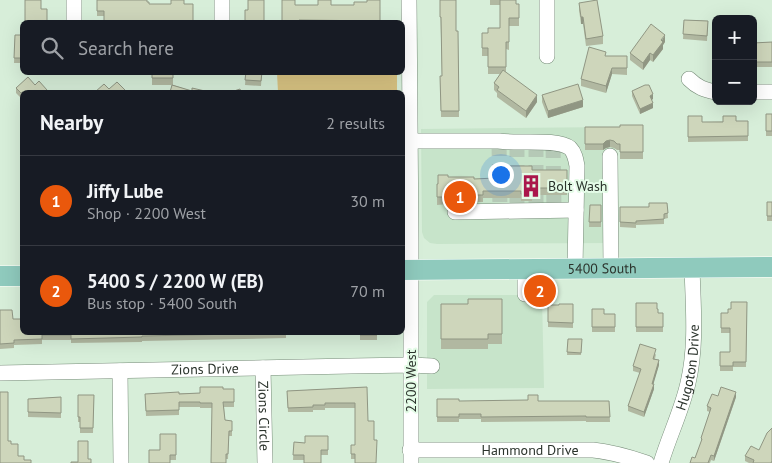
<!DOCTYPE html>
<meta charset="utf-8">
<style>
:root{--surface:#171b24;--page:#20242c;--text:#f1f3f6;--muted:#9ea1a6;--line:#363941;--accent:#ea580c}
body{margin:0;font-family:"PT Sans",sans-serif;background:var(--page);color:var(--text)}
.controls{position:absolute;right:15px;top:15px;display:grid;overflow:hidden;border-radius:8px;box-shadow:0 5px 20px #0002}
.controls button{width:45px;height:45px;display:grid;place-items:center;padding:0;border:0;border-bottom:1px solid var(--line);background:var(--surface);color:var(--text);font:25px sans-serif}
.you{position:absolute;left:500px;top:174px;width:18px;height:18px;margin:-12px;border:4px solid #fff;border-radius:50%;background:#1a73e8;box-shadow:0 0 0 8px #1a73e833}
.badge{display:grid;place-items:center;width:32px;height:32px;border-radius:50%;background:var(--accent);color:#fff;font-size:16px;font-weight:700}
.pin{position:absolute;translate:-50% -50%;border:2px solid #fff;box-shadow:0 1px 5px #0006}
.list{margin:0;padding:0;list-style:none}
h2{display:flex;justify-content:space-between;align-items:center;height:65px;margin:0;padding:0 20px;font-size:21px}
h2 small{font-size:16px;font-weight:400;color:var(--muted)}
.list li{display:grid;grid-template-columns:32px 1fr auto;gap:15px;align-items:center;box-sizing:border-box;height:90px;padding:0 20px;border-top:1px solid var(--line)}
.list b{display:block;font-size:19px;white-space:nowrap}
.list p{margin:0;font-size:16px;white-space:nowrap;color:var(--muted)}
.list em{font-size:16px;font-style:normal;color:var(--muted)}
.icon{flex:none;width:28px;height:28px;fill:none;stroke:currentColor;stroke-width:2;stroke-linecap:round;stroke-linejoin:round}
.map{position:relative;flex:none;width:772px;height:463px;overflow:hidden}
.search{position:absolute;background:var(--surface);box-shadow:0 5px 20px #0002;left:20px;top:20px;width:385px;height:55px;display:flex;align-items:center;gap:12px;box-sizing:border-box;padding:0 18px;border-radius:8px;color:var(--muted);font-size:19px}
.panel{position:absolute;background:var(--surface);box-shadow:0 5px 20px #0002;left:20px;top:90px;width:385px;height:245px;border-radius:8px}
.map>svg:first-child{display:block}
.built{fill:#c7e4ca}
.green{fill:#d8c382}
.lines{fill:none;stroke-linecap:round;stroke-linejoin:round}
.minor-tunnel{stroke:#b5c9b6;stroke-width:15;stroke-dasharray:15 8;stroke-linecap:butt}
.minor-casing{stroke:#778c79;stroke-width:16}
.major-casing{stroke:#fff;stroke-width:21}
.minor{stroke:#fff;stroke-width:15}
.major{stroke:#8fcabd;stroke-width:20}
.wall{fill:#b1b8a1}
.shaded-wall{fill:#909683}
.building{fill:#ced6bb;stroke:#909683}
.labels{text-anchor:middle;stroke-width:4;stroke-linejoin:round;paint-order:stroke}
.poi-label{font-size:14px;fill:#2b332c;stroke:#e4fce7;text-anchor:start}
.street-label{font-size:14px;fill:#2b332c;stroke:#e4fce7}
</style>
<div class="map">
<svg width="772" height="463" viewBox="0 0 772 463">
<rect width="100%" height="100%" fill="#d7eed9"/>
<path class="built" d="M615 127V243L437 244 430 243 424 238 422 232 421 129Z
M434 295H542L544 388 427 389V302Z"/>
<path class="green" d="M277 73H397V92H278Z"/>
<g class="lines">
<path class="minor-tunnel" d="M499 141 500 211
M517 142V211
M536 142V211
M553 143 554 210"/>
<defs>
<g id="minor">
<path d="M74 0V22"/>
<path d="M409 0 411 241V463"/>
<path d="M547 0V56"/>
<path d="M222 22V0"/>
<path d="M689 79C697 87 704 90 716 92"/>
<path d="M753 92H772"/>
<path d="M409 141H499C517 144 557 138 570 148 575 153 576 160 577 166L575 268"/>
<path d="M610 156 611 268"/>
<path d="M455 212 576 210"/>
<path d="M525 269V294"/>
<path id="s1" d="M263 368 265 463"/>
<path d="M120 371 121 463"/>
<path id="s2" d="M0 373 351 366 411 365 432 366"/>
<path id="s3" d="M410 450H593C612 452 629 457 647 463"/>
<path id="s4" d="M661 463C669 436 682 410 688 383 697 345 693 305 692 267"/>
</g>
<g id="major">
<path id="s5" d="M402 270 772 267"/>
<path d="M0 276H22"/>
</g>
</defs>
<use href="#minor" class="minor-casing"/>
<use href="#major" class="major-casing"/>
<use href="#minor" class="minor"/>
<use href="#major" class="major"/>
</g>
<path class="wall" d="M97 0 147 2 149 4H193V22H104V16H97Z
M282 0 295 5H354L380 0V22H282Z
M440 0 456 31H458L459 117H441L440 76H442Z
M490 0H516V4H519V26H509V50L506 49V73L537 102 526 118 497 97V93L494 90V83L500 74H488V56H482V33H488L500 28V5H490Z
M579 3 603 36V44L586 46 583 24H581L579 10Z
M684 20 708 21 707 41 683 39Z
M15 35H22V63H14Z
M665 42 663 45V49L653 62 650 60 643 70 630 60V53Z
M772 42V67H753V43Z
M606 56H627V75L612 74 606 93 581 86V79Z
M152 72H173V85L192 91 170 92 172 85H152Z
M246 72H262L261 86 245 85Z
M35 85 47 92H22V99L16 93V88Z
M632 91 653 99 651 100 653 108 640 114 632 96Z
M542 95 583 107 548 118 542 102Z
M766 114H772V136H766Z
M688 116 702 122 748 121V141L688 142Z
M643 125V159H620V150H617L614 148 610 147 606 148 603 150H585V127H620Z
M532 170H567V195H532V201H521V198H483V202H449V204L437 205V184H438L448 177 474 179 495 178Z
M767 202H772V221H767Z
M667 203 668 218 664 219V224L636 225V228L620 227V207H649Z
M590 205H601V227H589Z
M502 299V344H488V349H441V304H468Z
M747 302 746 367H733V371H720V352H730V333H721V313H728L731 309Z
M636 303 657 309 658 313H663V332H636Z
M573 304V328L548 327V305H559Z
M592 309 604 314H615V332H592Z
M0 310 13 319 22 332H286V338L142 341V342L71 343V340H42V344L14 345V348L0 349Z
M360 332H377V340H360Z
M568 339H582L581 355H567Z
M656 354 655 359 659 365 653 384 654 389 644 417 628 411V406L640 373 633 371V366Z
M367 387 355 459H351V445H355V408H325V410H313V412H288L287 391Z
M223 389H234V407H224L225 420 232 421V436H229L228 459H226L212 408H200V407H179V415L146 416 145 394 200 393Z
M78 395H94L93 433H80V422H78Z
M718 396 736 397 714 461 711 460 710 463H690L695 458 701 443V438L710 412 707 411V406Z
M61 397V418L28 417V399Z
M437 399 459 401H609L610 422H586V421L481 422V419H459V422H437Z
M176 434V460H170L160 450Z
M328 436V455H321L304 460H293L294 442 305 443Z
M759 450 772 463H749L745 461V456Z"/>
<path class="shaded-wall" d="M581 17H583V24H581Z
M665 35V42L663 45V49L653 62V55Z
M650 53V60L643 70V63Z
M612 68V74L606 93V86Z
M653 94V99L650 101V96Z
M537 95V102L526 118V111Z
M583 100V107L548 118V111Z
M653 103V108L640 114V109Z
M610 140V147L606 148 603 150V144L606 141Z
M659 360V365L652 389V384Z
M654 384V389L644 417V412Z
M736 392V397L714 461V456Z"/>
<path class="building" d="M25 0H41V9H47V22H25Z
M97 0H147V2H149V4H171V0H184V4H193V21H104V11H97Z
M248 0H264V22H245V10H248Z
M282 0H295V5H318V0H331V5H354V2H367V0H380V21L299 20V22H282Z
M440 0H456V31H458L459 111H441L440 76H442L441 17H440Z
M500 0H516V4H519V18H509V42H506V67H488V48H482V33H488V28H500Z
M597 0 603 36 586 39 583 17H581L579 3Z
M684 20 708 21 707 36 683 34Z
M651 24 665 35 661 40 663 42 653 55 650 53 643 63 630 53Z
M15 35H22V58H14Z
M772 42V62H753V43Z
M589 47 606 52 605 56H627V68H612L606 86 581 79Z
M503 70 537 95 526 111 497 90 499 87 494 83Z
M152 72H173V78H152Z
M246 72H262L261 81 245 80Z
M28 77 35 85 39 81 47 90 45 92H22V94L16 88Z
M117 82 127 92H95L104 84 109 89Z
M578 84 583 100 548 111 542 95Z
M172 85 192 91V88L205 91V92H170Z
M645 85H649L653 94 650 96 653 103 640 109 632 91Z
M240 89 241 92H231Z
M766 114H772V131H766Z
M688 116H702V122H723V116H736V121H748V136L688 137Z
M620 125H643V152H620V144H617L614 141 610 140 606 141 603 144H585V127H620Z
M495 166H532V170H567V188H532V194H521V191H483V195H449V197H437V184H438V175H448V177H474V179L495 178Z
M767 202H772V216H767Z
M649 203H667L668 213 664 214V219L636 221V223L620 222V207H649Z
M590 205H601V222H589Z
M468 299H502V334H488V339H441V304H468Z
M731 302H747L746 362H733V366H720V352H730V328H721V313H728V309H731Z
M636 303H657V309H658V313H663V327H636Z
M559 304H573V323L548 322V305H559Z
M592 309H604V314H615V327H592Z
M0 310H12L13 319H22V332H286V333L142 336V337L71 339V335H42V339L14 340V343L0 344Z
M360 332H377V335H360Z
M568 339H582L581 353 567 352Z
M640 344 656 349 653 359 659 360 652 384H654L644 412 628 406 641 369 633 366Z
M200 387H223V389H234V402H223L225 420 232 421V431H229L228 454H226V463H211L212 403H200V402H179V410L146 411 145 394 179 392V394L200 393Z
M367 387 368 421H374V440H377L376 463H355V454H351V445H355V403H325V405H313V407L288 408 287 391Z
M721 387 736 392 714 456 711 455 708 463H690L692 457 695 458 702 439 701 438 711 408 707 406 712 394 718 396Z
M0 392H8V441H11V444H18V456H24V460H31V463H0Z
M78 395H94L93 428H80V417H78Z
M528 395H538V401H609L610 417H586V416L481 417V414H459V417H437V399H459V401L528 400Z
M61 397V413L28 412V399Z
M772 428V461L771 463H753L754 460 745 456 751 446 759 450 767 433Z
M160 434H176V455H170V463H149V450H160Z
M305 436H328V450H321V463H304V455H293L294 442 305 443Z
M78 441H88V459H91V463H71V462H78Z"/>
<defs>
<symbol id="building-bare" viewBox="-9 -9 18 18"><path d="M-4-6H4V6H1V3H-1V6H-4ZM-2.5-4.3h1.7v1.8h-1.7ZM.8-4.3h1.7v1.8H.8ZM-2.5-1h1.7V.8h-1.7ZM.8-1h1.7V.8H.8Z" fill="#aa174b" stroke="#e4fce7" stroke-width="2.5" paint-order="stroke"/></symbol>
</defs>
<g fill-rule="evenodd">
<use href="#building-bare" x="515" y="170" width="32" height="32"/>
</g>
<g class="labels">
<g class="poi-label">
<text x="548" y="191">Bolt Wash</text>
</g>
<g class="street-label">
<text dy="5" stroke="none"><textPath href="#s5" startOffset="200">5400 South</textPath></text>
<text dy="5" stroke="none"><textPath href="#s4" startOffset="100">Hugoton Drive</textPath></text>
<text dy="5" stroke="none"><textPath href="#s2" startOffset="205">Zions Drive</textPath></text>
<text transform="translate(411 381) rotate(-90)" y="5">2200 West</text>
<text dy="5" stroke="none"><textPath href="#s1" startOffset="48">Zions Circle</textPath></text>
<text dy="5" stroke="none"><textPath href="#s3" startOffset="120">Hammond Drive</textPath></text>
</g>
</g>
</svg>
<div class="controls">
<button>+</button>
<button>−</button>
</div>
<div class="you"></div>
<div class="pin badge" style="left:460px;top:197px">1</div>
<div class="pin badge" style="left:540px;top:291px">2</div>
<div class="search"><svg class="icon" aria-label="search" viewBox="0 0 24 24"><circle cx="10" cy="10" r="6"/><path d="M15 15l6 6"/></svg>Search here</div>
<section class="panel">
<h2>Nearby<small>2 results</small></h2>
<ul class="list">
<li><span class="badge">1</span><div><b>Jiffy Lube</b><p>Shop · 2200 West</p></div><em>30 m</em></li>
<li><span class="badge">2</span><div><b>5400 S / 2200 W (EB)</b><p>Bus stop · 5400 South</p></div><em>70 m</em></li>
</ul>
</section>
</div>
